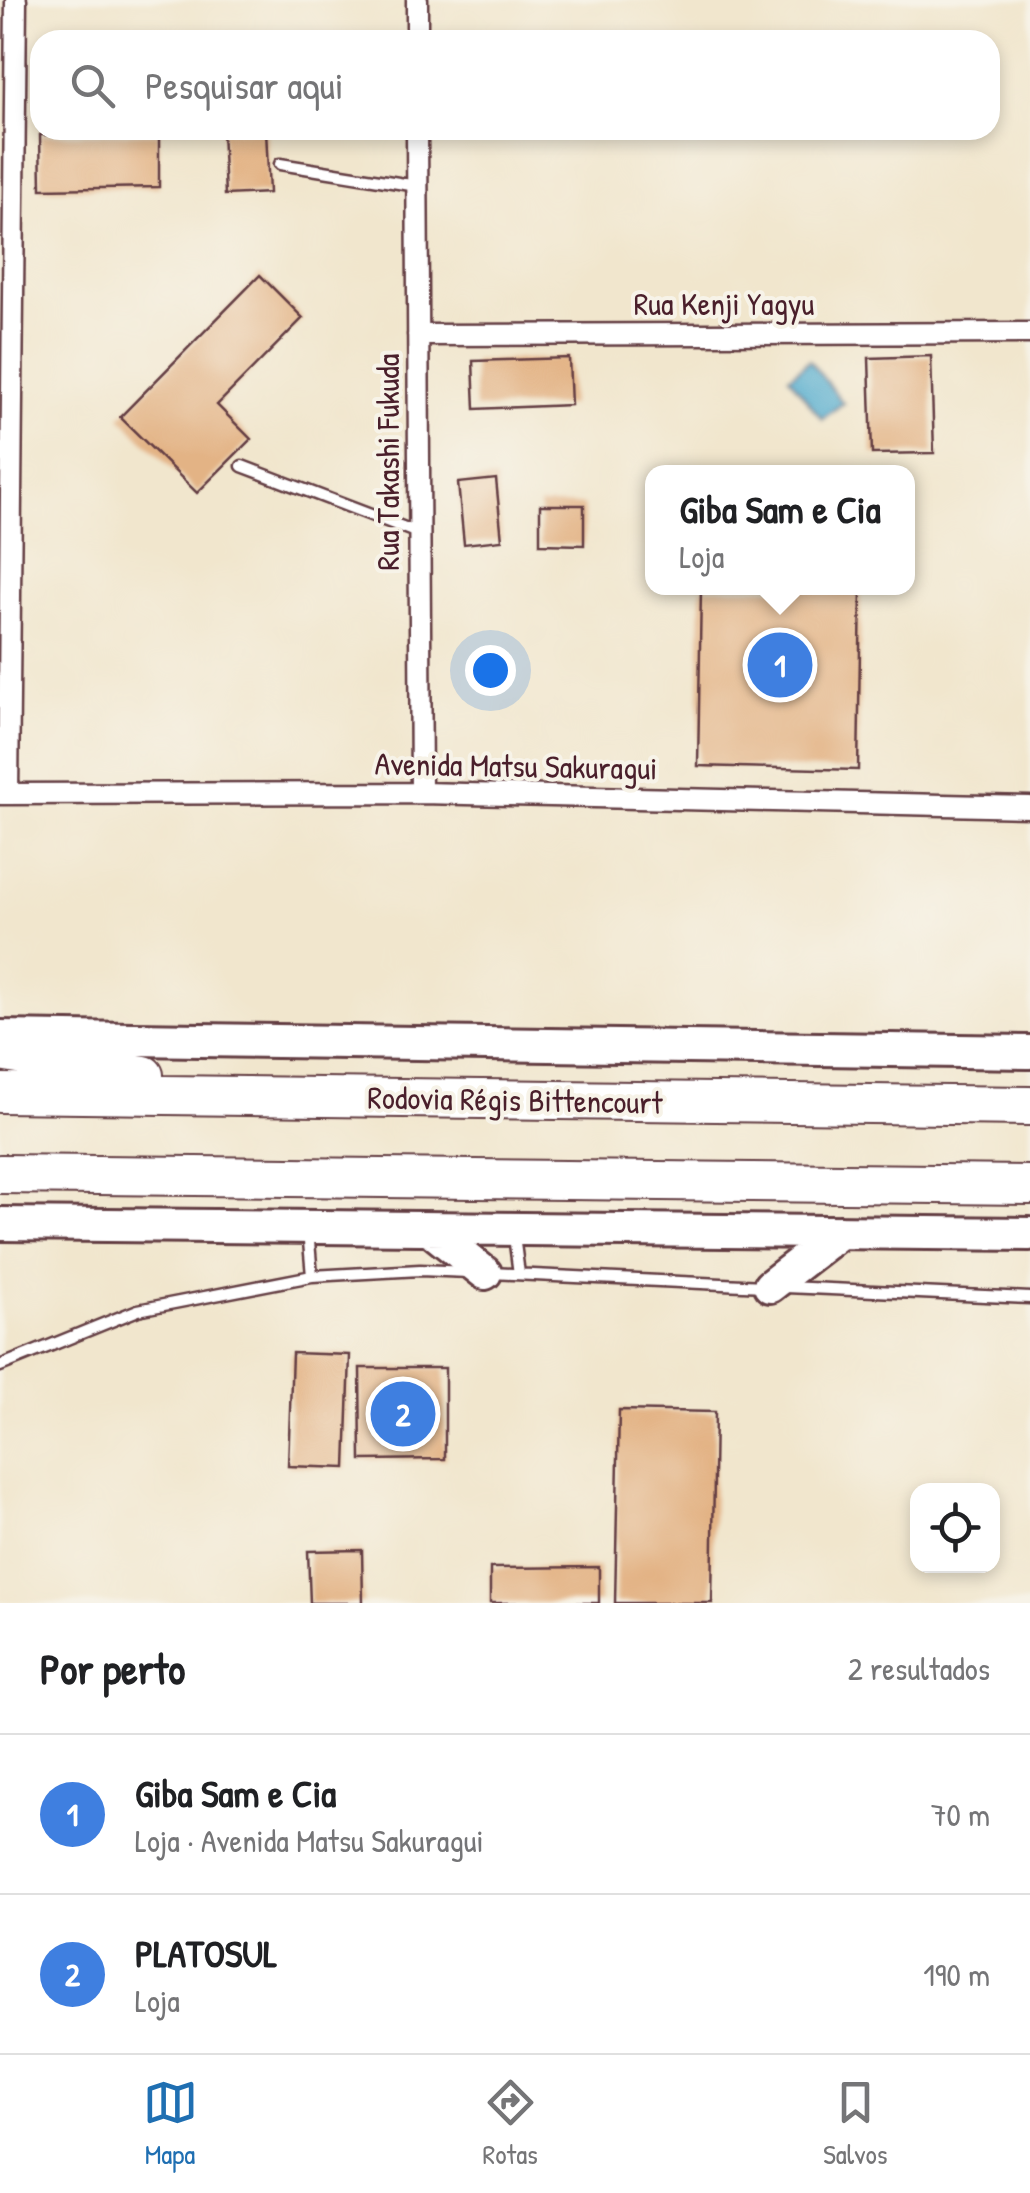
<!DOCTYPE html>
<html lang="pt">
<meta charset="utf-8">
<style>
:root{--surface:#fff;--page:#f2f2f2;--text:#202124;--muted:#757577;--line:#e0e0e0;--accent:#1f6fb2}
body{margin:0;font-family:"Patrick Hand",sans-serif;background:var(--page);color:var(--text)}
.controls{position:absolute;right:30px;bottom:30px;display:grid;overflow:hidden;border-radius:20px;box-shadow:0 5px 15px #0003}
.controls button{width:90px;height:90px;display:grid;place-items:center;padding:0;border:0;border-bottom:2px solid var(--line);background:var(--surface);color:var(--text);font:50px sans-serif}
.you{position:absolute;left:490px;top:670px;width:35px;height:35px;margin:-25px;border:8px solid #fff;border-radius:50%;background:#1a73e8;box-shadow:0 0 0 15px #1a73e833}
.badge{display:grid;place-items:center;width:65px;height:65px;border-radius:50%;background:var(--accent);color:#fff;font-size:32px;font-weight:700}
.pin{position:absolute;translate:-50% -50%;border:5px solid #fff;box-shadow:0 2px 10px #0006}
.popup{position:absolute;left:645px;top:465px;width:270px;height:130px;box-sizing:border-box;display:grid;place-content:center;border-radius:20px;background:var(--surface);filter:drop-shadow(0 2px 8px #0005);font-size:32px;white-space:nowrap;color:var(--muted)}
.popup b{font-size:38px;color:var(--text)}
.popup::after{content:'';position:absolute;left:50%;top:100%;margin-left:-20px;border:20px solid transparent;border-top-color:var(--surface)}
.list{margin:0;padding:0;list-style:none}
h2{display:flex;justify-content:space-between;align-items:center;height:130px;margin:0;padding:0 40px;font-size:42px}
h2 small{font-size:32px;font-weight:400;color:var(--muted)}
.list li{display:grid;grid-template-columns:65px 1fr auto;gap:30px;align-items:center;box-sizing:border-box;height:160px;padding:0 40px;border-top:2px solid var(--line)}
.list b{display:block;font-size:38px;white-space:nowrap}
.list p{margin:0;font-size:32px;white-space:nowrap;color:var(--muted)}
.list em{font-size:32px;font-style:normal;color:var(--muted)}
.icon{flex:none;width:55px;height:55px;fill:none;stroke:currentColor;stroke-width:2;stroke-linecap:round;stroke-linejoin:round}
.map{position:relative;flex:none;width:1030px;height:1603px;overflow:hidden}
.search{position:absolute;background:var(--surface);box-shadow:0 5px 15px #0003;left:30px;right:30px;top:30px;height:110px;display:flex;align-items:center;gap:25px;box-sizing:border-box;padding:0 35px;border-radius:30px;color:var(--muted);font-size:38px}
.sheet{height:450px;background:var(--surface)}
nav{display:flex;justify-content:space-around;align-items:center;box-sizing:border-box;height:140px;border-top:2px solid var(--line);background:var(--surface);font-size:28px;color:var(--muted)}
nav a{display:grid;justify-items:center;gap:5px}
nav .on{color:var(--accent)}
.map>svg:first-child{display:block}
.water{fill:#51abce;stroke:#4e657c;stroke-width:2.5}
.building{fill:#e3b385}
.lines{fill:none;stroke-linecap:round;stroke-linejoin:round}
.lane-casing{stroke:#633d43;stroke-width:15}
.street-casing{stroke:#633d43;stroke-width:25}
.primary-casing{stroke:#633d43;stroke-width:38}
.highway-casing{stroke:#633d43;stroke-width:42}
.lane{stroke:#fff;stroke-width:10}
.street{stroke:#fff;stroke-width:20}
.primary{stroke:#fff;stroke-width:32}
.highway{stroke:#fff;stroke-width:38}
.labels{text-anchor:middle;stroke-width:8;stroke-linejoin:round;paint-order:stroke}
.street-label{font-size:32px;fill:#4a1f2b;stroke:#f7f3e8}
</style>
<div class="map">
<svg width="1030" height="1603" viewBox="0 0 1030 1603">
<rect width="100%" height="100%" fill="#f7f3e8"/>
<filter id="ink" filterUnits="userSpaceOnUse"><feTurbulence type="fractalNoise" baseFrequency=".01" numOctaves="2"/><feDisplacementMap in="SourceGraphic" scale="20" xChannelSelector="R" yChannelSelector="G"/><feConvolveMatrix kernelMatrix="1 2 1 2 8 2 1 2 1" color-interpolation-filters="sRGB"/></filter>
<filter id="wash" filterUnits="userSpaceOnUse"><feTurbulence type="fractalNoise" baseFrequency=".0048" numOctaves="4" result="noise"/><feDisplacementMap in="SourceGraphic" scale="40" xChannelSelector="R" yChannelSelector="G"/><feGaussianBlur stdDeviation="2.25" result="paint"/><feColorMatrix in="noise" values="0 0 0 0 0 0 0 0 0 0 0 0 0 0 0 0 0 1.4 0 .05"/><feComposite in="paint" operator="in"/></filter>
<g filter="url(#wash)">
<rect width="100%" height="100%" fill="#f1e6cd"/>
<path class="water" d="M809 360 843 403 822 419 789 377Z"/>
<g id="blocks">
<path class="building" d="M222 130H266L269 193 225 195Z
M159 133V187L41 189 40 135Z
M260 275 303 318 217 405 251 439 197 493 120 417Z
M931 356 934 453 872 454 869 358Z
M569 358 571 405 475 409 473 361Z
M496 479 502 540 464 544 458 483Z
M540 505H584V545L540 544Z
M701 588H861L858 770 698 766Z
M292 1353 350 1355 346 1468 288 1466Z
M360 1368H445V1459L361 1460Z
M619 1410 715 1412 712 1603H615Z
M362 1550 363 1603H310L308 1551Z
M599 1567V1603H490V1568Z"/>
</g>
</g>
<g filter="url(#ink)">
<use href="#blocks" fill-opacity="0" stroke="#633d43" stroke-width="2.5"/>
<g class="lines">
<defs>
<path id="lane" d="M280 164 417 186
M242 466 418 533
M308 1230 312 1276 420 1270 469 1272
M514 1236 519 1274
M491 1273 764 1286
M786 1287 1030 1298
M0 1366 138 1310 312 1276"/>
<path id="street" d="M417 0V40
M417 130 421 793
M418 335 1030 333
M0 794 421 793 1030 807
M8 794 16 0"/>
<path id="primary" d="M0 1037 1030 1052
M0 1224 1030 1234
M431 1230 485 1273
M770 1286 840 1232"/>
<path id="highway" d="M0 1052 144 1075
M0 1093 1030 1106
M0 1174 1030 1185"/>
</defs>
<use href="#lane" class="lane-casing"/>
<use href="#street" class="street-casing"/>
<use href="#primary" class="primary-casing"/>
<use href="#highway" class="highway-casing"/>
<use href="#lane" class="lane"/>
<use href="#street" class="street"/>
<use href="#primary" class="primary"/>
<use href="#highway" class="highway"/>
</g>
</g>
<g class="labels">
<g class="street-label">
<text x="724" y="315">Rua Kenji Yagyu</text>
<text transform="translate(388 462) rotate(-90)" y="11">Rua Takashi Fukuda</text>
<text transform="translate(516 766) rotate(1)" y="11">Avenida Matsu Sakuragui</text>
<text transform="translate(515 1100) rotate(1)" y="11">Rodovia Régis Bittencourt</text>
</g>
</g>
</svg>
<div class="controls">
<button><svg class="icon" aria-label="locate" viewBox="0 0 24 24"><circle cx="12" cy="12" r="6"/><path d="M12 2v4M12 18v4M2 12h4M18 12h4"/></svg></button>
</div>
<div class="you"></div>
<div class="pin badge" style="left:780px;top:665px;background:#3f7fe0">1</div>
<div class="popup"><b>Giba Sam e Cia</b>Loja</div>
<div class="pin badge" style="left:403px;top:1414px;background:#3f7fe0">2</div>
<div class="search"><svg class="icon" aria-label="search" viewBox="0 0 24 24"><circle cx="10" cy="10" r="6"/><path d="M15 15l6 6"/></svg>Pesquisar aqui</div>
</div>
<section class="sheet">
<h2>Por perto<small>2 resultados</small></h2>
<ul class="list">
<li><span class="badge" style="background:#3f7fe0">1</span><div><b>Giba Sam e Cia</b><p>Loja · Avenida Matsu Sakuragui</p></div><em>70 m</em></li>
<li><span class="badge" style="background:#3f7fe0">2</span><div><b>PLATOSUL</b><p>Loja</p></div><em>190 m</em></li>
</ul>
</section>
<nav>
<a class="on"><svg class="icon" aria-label="map" viewBox="0 0 24 24"><path d="M3 6l6-2 6 2 6-2v14l-6 2-6-2-6 2zM9 4v14M15 6v14"/></svg>Mapa</a>
<a><svg class="icon" aria-label="directions" viewBox="0 0 24 24"><path d="M12 3l9 9-9 9-9-9zM9 14v-3h6M13 9l2 2-2 2"/></svg>Rotas</a>
<a><svg class="icon" aria-label="saved" viewBox="0 0 24 24"><path d="M7 4h10v16l-5-4-5 4z"/></svg>Salvos</a>
</nav>
